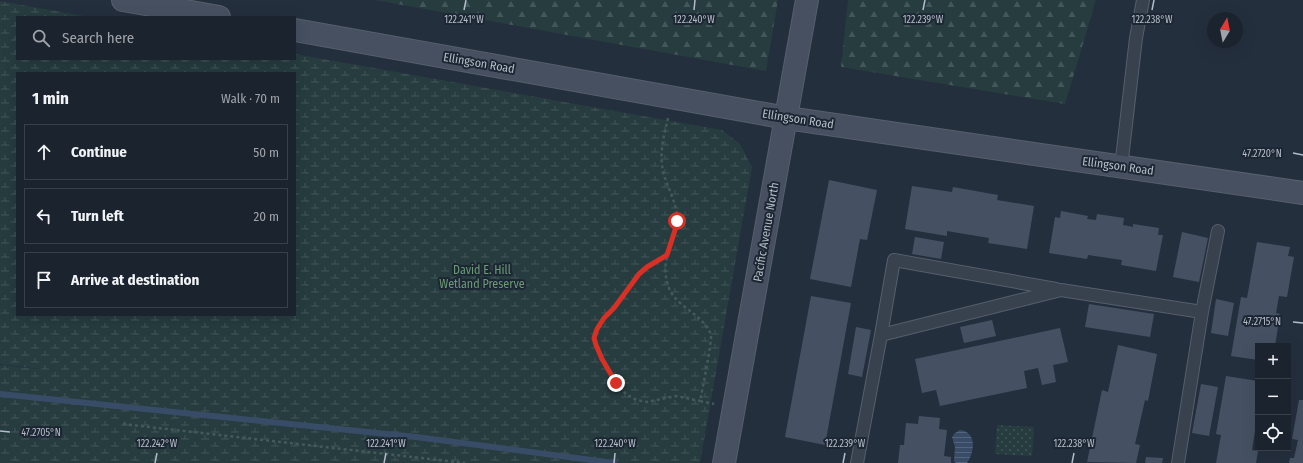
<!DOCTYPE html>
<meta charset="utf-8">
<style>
:root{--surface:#1b232e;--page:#282f3a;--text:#f1f3f6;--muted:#a0a4aa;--line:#39404a}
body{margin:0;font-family:"Fira Sans Condensed",sans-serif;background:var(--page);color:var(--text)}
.controls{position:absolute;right:12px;bottom:12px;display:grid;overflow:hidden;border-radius:0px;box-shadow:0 4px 16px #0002}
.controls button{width:36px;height:36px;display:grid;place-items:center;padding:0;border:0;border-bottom:1px solid var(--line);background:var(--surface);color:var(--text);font:20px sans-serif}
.compass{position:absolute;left:1207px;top:12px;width:36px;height:36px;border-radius:50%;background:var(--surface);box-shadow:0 4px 16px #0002;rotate:10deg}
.stop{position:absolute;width:12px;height:12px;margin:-9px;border:3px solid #d93025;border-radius:50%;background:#fff}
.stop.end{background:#d93025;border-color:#fff;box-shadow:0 1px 4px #0008}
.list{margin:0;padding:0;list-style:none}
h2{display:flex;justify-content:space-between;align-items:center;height:52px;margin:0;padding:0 16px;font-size:17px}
h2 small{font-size:13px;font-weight:400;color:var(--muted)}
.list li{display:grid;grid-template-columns:26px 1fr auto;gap:12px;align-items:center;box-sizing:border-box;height:56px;margin:0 8px 8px;padding:0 8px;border:1px solid var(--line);border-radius:0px}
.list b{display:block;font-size:15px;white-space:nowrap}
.list em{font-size:13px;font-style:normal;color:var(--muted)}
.icon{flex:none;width:22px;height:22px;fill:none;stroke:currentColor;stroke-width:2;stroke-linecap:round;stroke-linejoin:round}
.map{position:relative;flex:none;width:1303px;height:463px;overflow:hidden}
.search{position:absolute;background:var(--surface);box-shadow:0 4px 16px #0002;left:16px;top:16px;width:280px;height:44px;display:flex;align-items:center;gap:10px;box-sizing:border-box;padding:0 14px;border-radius:0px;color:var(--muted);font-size:15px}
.panel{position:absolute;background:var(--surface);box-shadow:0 4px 16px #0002;left:16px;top:72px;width:280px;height:244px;border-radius:0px}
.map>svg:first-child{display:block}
.grass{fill:url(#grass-dots)}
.forest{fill:url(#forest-firs)}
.wetland{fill:url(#wetland-marsh);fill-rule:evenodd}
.water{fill:url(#water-rules)}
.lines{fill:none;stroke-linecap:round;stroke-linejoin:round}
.stream{stroke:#394c67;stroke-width:6}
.building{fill:#455162}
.lane-casing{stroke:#565f6c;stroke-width:14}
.secondary-casing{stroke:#565f6c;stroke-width:24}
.path{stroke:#44595c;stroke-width:2.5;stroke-dasharray:3 3;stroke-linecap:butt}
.lane{stroke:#38414e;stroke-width:12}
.secondary{stroke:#465061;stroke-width:22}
.route{stroke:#d93025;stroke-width:5}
.ticks{fill:none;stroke:#b4bcc9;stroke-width:1.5}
.labels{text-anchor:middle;stroke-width:4;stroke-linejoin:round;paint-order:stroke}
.street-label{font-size:12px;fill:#b4bcc9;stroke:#1d2633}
.park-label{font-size:12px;fill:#6b9a76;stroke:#1d2633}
.ticks-label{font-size:10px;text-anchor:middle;fill:#b4bcc9;stroke:#1d2633;stroke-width:4;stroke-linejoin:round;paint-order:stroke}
</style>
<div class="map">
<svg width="1303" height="463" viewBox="0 0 1303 463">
<defs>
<pattern id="grass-dots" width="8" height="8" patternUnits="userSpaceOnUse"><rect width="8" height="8" fill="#263c3f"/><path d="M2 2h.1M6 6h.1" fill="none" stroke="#435659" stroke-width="1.8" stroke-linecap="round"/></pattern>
<pattern id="forest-firs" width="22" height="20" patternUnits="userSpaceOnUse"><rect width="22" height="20" fill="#263c3f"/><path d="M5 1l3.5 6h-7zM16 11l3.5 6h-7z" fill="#435659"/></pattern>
<pattern id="wetland-marsh" width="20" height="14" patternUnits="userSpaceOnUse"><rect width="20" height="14" fill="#263c3f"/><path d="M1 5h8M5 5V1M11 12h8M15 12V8" fill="none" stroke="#435659"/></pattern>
<pattern id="water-rules" width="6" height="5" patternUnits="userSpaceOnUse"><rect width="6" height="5" fill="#394c67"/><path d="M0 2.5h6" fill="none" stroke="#53647b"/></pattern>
</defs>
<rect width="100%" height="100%" fill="#242f3e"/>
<path class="grass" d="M997 425 1034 427 1032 456 995 454Z"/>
<path class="forest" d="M375 0H778L766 71Z
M848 0H1096L1065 104 841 67Z"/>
<path class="wetland" d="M0 1 89 17H17V59H295V54L722 130 740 144 752 167 700 463H0V365L57 371 0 364ZM17 73H295V315H17Z"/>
<path class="water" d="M960 430C977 432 975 452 967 463H956L954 461 955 447 952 437 955 433Z"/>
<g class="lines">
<path class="stream" d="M0 394 416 437 614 463"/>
</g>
<path class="building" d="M829 180 877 190 867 240 860 239 851 287 810 279Z
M912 186 952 192 953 187 998 195 997 200 1034 206 1027 249 988 243 989 238 947 231V236L905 229Z
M1061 211 1088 216 1087 219 1096 220 1097 214 1124 218 1123 225 1133 227V224L1159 228 1158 235H1163L1156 271 1121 265 1122 260 1088 255 1087 259 1049 253 1055 217 1060 218Z
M1182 232 1208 238 1199 282 1173 277Z
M915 237 944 242 941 259 912 254Z
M1257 242 1290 247 1288 256 1294 257 1287 297 1279 296 1276 313 1280 314 1275 346H1258V360L1231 356 1241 297 1247 298Z
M811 296 851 303 825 445 785 437Z
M1216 299 1234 303 1228 336 1211 333Z
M1089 304 1154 314 1150 337 1085 327Z
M992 320 996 336 964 343 960 327Z
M856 327 871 330 862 377 848 374Z
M1060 328 1068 362 1053 365 1056 382 1042 385 1038 368 1024 371 1027 388 940 406 936 390 922 393 915 359Z
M1118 345 1157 354 1148 401 1145 400 1135 444 1140 445 1136 463 1087 462 1102 390 1108 392Z
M1226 376 1258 381V412L1252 450 1258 451 1256 463H1216L1221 435 1216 434Z
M1201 384 1218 387 1209 436 1192 433Z
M1299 400H1303V463H1289L1290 458H1294L1298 440 1292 439Z
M919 416 940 418 939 429 947 430 944 456 951 457V463H898L900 445H904L906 423 918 424Z
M1146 457 1163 458 1162 463H1145Z"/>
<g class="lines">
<defs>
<path id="lane" d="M1121 167 1136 38 1143 0
M881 335 894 260 1056 289
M857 463 881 335 1061 290 1202 312
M1178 463 1202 312 1218 231"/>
<path id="secondary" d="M123 0 219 17
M295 30 787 118 1303 193
M724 463 807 0"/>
</defs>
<use href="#lane" class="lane-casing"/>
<use href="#secondary" class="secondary-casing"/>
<path class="path" d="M668 118C664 136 659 153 663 171 667 188 678 204 677 221 675 247 658 259 669 288 673 299 685 307 694 314 701 320 708 326 711 335 712 342 702 391 700 401L714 404
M666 255 647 267 639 274 613 308 604 318 597 329 594 338 596 345 601 359 616 383 627 395 637 400 647 402 676 396 700 401
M123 424 465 463"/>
<use href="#lane" class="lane"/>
<use href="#secondary" class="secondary"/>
</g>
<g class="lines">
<path class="route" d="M616 383 602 359 596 345 594 338 597 329 604 318 614 308 639 274 647 267 667 255 675 230 677 221"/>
</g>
<path class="ticks" d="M464 10 466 0M694 10 695 0M923 10 925 0M1152 10 1154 0M1293 153 1303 155M1293 322 1303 323M0 431 10 432M155 463 157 453M384 463 386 453M614 463 615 453M843 463 845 453M1072 463 1074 453"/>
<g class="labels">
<g class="street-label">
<text transform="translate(479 63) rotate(10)" y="4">Ellingson Road</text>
<text transform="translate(798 119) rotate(9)" y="4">Ellingson Road</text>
<text transform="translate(1118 166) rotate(8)" y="4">Ellingson Road</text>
<text transform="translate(766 232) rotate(-80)" y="4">Pacific Avenue North</text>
</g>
<g class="park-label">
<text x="482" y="274">David E. Hill<tspan x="482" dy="14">Wetland Preserve</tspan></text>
</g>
</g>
<g class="ticks-label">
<text x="464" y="23">122.241°W</text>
<text x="694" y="23">122.240°W</text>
<text x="923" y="23">122.239°W</text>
<text x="1152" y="23">122.238°W</text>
<text x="1262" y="157">47.2720°N</text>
<text x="1262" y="325">47.2715°N</text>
<text x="41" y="436">47.2705°N</text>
<text x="157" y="447">122.242°W</text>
<text x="386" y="447">122.241°W</text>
<text x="615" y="447">122.240°W</text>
<text x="845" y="447">122.239°W</text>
<text x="1074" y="447">122.238°W</text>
</g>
</svg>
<div class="controls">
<button>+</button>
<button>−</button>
<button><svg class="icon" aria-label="locate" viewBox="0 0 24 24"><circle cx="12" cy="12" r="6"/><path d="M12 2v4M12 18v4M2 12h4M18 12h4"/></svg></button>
</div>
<svg class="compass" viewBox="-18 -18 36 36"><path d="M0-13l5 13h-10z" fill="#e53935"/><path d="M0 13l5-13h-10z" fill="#a0a4aa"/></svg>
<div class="stop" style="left:677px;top:221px"></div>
<div class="stop end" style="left:616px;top:383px"></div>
<div class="search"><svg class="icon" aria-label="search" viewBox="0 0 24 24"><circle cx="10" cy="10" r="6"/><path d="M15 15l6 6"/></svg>Search here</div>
<section class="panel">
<h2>1 min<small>Walk · 70 m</small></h2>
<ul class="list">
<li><svg class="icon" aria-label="ahead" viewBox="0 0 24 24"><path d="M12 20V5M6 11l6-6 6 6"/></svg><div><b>Continue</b></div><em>50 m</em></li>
<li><svg class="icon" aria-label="left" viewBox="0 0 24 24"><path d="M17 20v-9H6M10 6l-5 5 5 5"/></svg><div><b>Turn left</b></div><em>20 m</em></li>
<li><svg class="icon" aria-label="arrive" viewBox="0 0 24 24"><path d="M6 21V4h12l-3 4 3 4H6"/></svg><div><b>Arrive at destination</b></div></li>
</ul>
</section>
</div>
